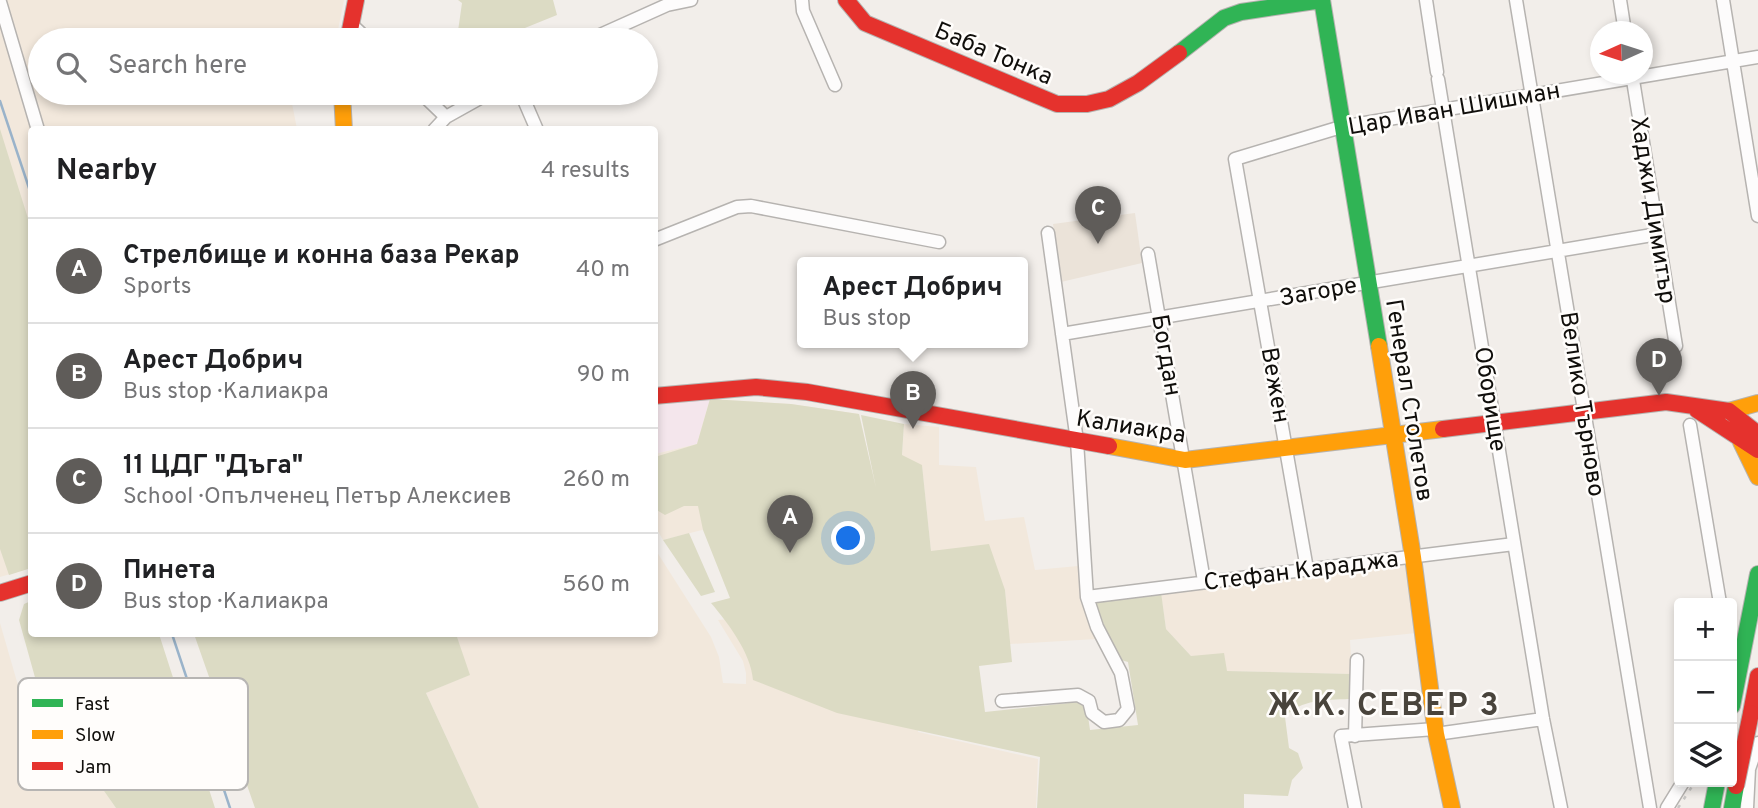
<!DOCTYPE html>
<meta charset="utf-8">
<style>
:root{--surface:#fff;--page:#f6f6f6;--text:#202124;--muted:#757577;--line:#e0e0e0;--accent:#5f5c59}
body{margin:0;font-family:Overpass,sans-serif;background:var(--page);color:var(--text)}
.controls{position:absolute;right:21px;bottom:21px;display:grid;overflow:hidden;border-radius:7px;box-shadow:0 4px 10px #0003}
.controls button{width:63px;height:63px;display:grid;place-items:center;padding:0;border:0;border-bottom:2px solid var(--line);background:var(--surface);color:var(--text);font:35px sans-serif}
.compass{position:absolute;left:1590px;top:21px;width:63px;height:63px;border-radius:50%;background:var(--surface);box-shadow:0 4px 10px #0003;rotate:267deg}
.you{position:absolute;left:849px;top:539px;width:24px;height:24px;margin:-18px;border:5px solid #fff;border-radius:50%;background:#1a73e8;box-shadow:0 0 0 10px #1a73e833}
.badge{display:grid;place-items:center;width:46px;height:46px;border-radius:50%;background:var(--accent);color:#fff;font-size:23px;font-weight:700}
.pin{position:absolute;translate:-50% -58px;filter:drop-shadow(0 2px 4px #0008)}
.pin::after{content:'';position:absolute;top:37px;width:24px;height:21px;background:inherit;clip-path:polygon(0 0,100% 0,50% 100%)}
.popup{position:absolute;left:797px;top:257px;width:231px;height:91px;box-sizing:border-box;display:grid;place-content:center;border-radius:7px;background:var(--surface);filter:drop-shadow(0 2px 5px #0005);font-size:23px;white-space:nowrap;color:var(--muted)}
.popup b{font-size:26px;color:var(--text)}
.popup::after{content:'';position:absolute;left:50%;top:100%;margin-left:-14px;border:14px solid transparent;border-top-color:var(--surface)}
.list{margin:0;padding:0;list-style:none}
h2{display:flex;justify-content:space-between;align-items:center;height:91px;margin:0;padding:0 28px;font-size:30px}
h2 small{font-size:23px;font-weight:400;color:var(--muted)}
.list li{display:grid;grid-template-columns:46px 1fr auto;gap:21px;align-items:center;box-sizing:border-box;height:105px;padding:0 28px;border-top:2px solid var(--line)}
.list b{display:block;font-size:26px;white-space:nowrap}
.list p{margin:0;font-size:23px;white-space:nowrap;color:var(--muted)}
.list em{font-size:23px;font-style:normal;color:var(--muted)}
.icon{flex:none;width:38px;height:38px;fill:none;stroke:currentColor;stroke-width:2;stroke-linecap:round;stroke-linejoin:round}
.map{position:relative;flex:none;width:1758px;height:808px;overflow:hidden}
.search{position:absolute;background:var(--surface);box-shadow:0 4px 10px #0003;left:28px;top:28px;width:630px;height:77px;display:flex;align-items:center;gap:18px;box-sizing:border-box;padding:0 24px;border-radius:38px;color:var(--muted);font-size:26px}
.panel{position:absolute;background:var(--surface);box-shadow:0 4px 10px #0003;left:28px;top:126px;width:630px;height:511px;border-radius:7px}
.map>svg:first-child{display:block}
.commercial{fill:#f4e6ec}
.industrial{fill:#f2e8dc}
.built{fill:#ebe3d9}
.green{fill:#dcdbc4}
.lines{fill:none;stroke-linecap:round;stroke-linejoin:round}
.stream{stroke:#9ab3ca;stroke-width:2.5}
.street-casing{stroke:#b6b3b0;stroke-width:15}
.fast-casing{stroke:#b6b3b0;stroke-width:18}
.slow-casing{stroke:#b6b3b0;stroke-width:18}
.jam-casing{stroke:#b6b3b0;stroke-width:18}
.street{stroke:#fdfcfc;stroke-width:12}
.fast{stroke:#30b455;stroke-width:16}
.slow{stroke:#ff9f0a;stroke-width:16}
.jam{stroke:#e5322d;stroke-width:16}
.rail{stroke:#c8c7c5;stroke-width:2.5;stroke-dasharray:3.5 7;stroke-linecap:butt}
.jam-bridge-casing{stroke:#b6b3b0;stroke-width:18;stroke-linecap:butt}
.jam-bridge{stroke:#e5322d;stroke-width:16}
.labels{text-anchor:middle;stroke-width:5;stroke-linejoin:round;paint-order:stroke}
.street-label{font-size:24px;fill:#100e0b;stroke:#fffdfb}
.district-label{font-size:32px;font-weight:bold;letter-spacing:2px;fill:#49443c;stroke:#fffdfb}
.key{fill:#fffdfb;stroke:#b7b5b3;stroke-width:2}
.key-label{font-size:19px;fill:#100e0b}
</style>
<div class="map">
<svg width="1758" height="808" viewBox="0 0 1758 808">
<rect width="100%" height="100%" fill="#f2eeea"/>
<path class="commercial" d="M710 399 697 444 655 454V406Z"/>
<path class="industrial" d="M0 0H344L336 40H40V93H290L297 129 32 130 31 568 0 577Z
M710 399 791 404 859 414 901 598 918 732 1038 759 1036 808H479L426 693 469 675 456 634H654L655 549 711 637 719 657 723 683 746 684V673L743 661 718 620 880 605 853 491 663 540 655 526V454L697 444Z
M904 424 939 427V465L976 467 985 521 1024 517 1035 570 1078 566 1084 609 1096 639 1010 644 1005 590 931 551 922 466 902 456Z
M1407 564 1416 633 1350 640 1352 674 1227 671 1191 656 1166 629 1161 594Z
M0 623 33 737 51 732 53 742 121 729 114 710 153 692 172 736 128 754 85 764 116 808H0Z"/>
<path class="built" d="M1135 213 1142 263 1061 282 1053 224Z"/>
<path class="green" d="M458 0H553L557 15 515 32 458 31 462 3Z
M0 129 31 228V568L9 575 0 549Z
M710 399 791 404 859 414 876 488 861 415 904 424 902 455 922 465 931 551 989 544 1005 590 1012 662 979 666 985 712 1078 702 1087 709 1090 730 1138 725 1128 662 1121 660 1094 604 1095 600 1161 592 1166 629 1191 656 1224 653 1227 671 1352 674 1349 699C1326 700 1301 699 1285 717L1289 748 1298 753 1303 768 1292 780 1288 796 1244 794V808H1037L1040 757 837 713 753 680C751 653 728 623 711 603L730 598 703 530 698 506H684L665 515 655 509V457L697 444Z
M689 533 715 592 701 596 663 540Z
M31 601 32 634H159L215 808H116L85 764 81 751 121 738 128 753 172 736 153 692 114 710 121 729 61 747 53 742 19 620 24 604Z
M194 634H456L470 675 426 693 479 808H255Z"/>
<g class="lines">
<path class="stream" d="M0 101 32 197
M172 634 230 808"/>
<defs>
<path id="street" d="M802 0 803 11 835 85
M1426 0 1437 72
M1516 0 1650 808
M1620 0 1625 32
M1723 0 1758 216
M0 2 38 130
M351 24 368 40
M589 40 667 5 691 0
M1632 74 1676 346
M1438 79 1543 719 1561 808
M421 93 446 117
M521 93 537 130
M434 130 446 117 489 93
M654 240 737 207 751 206 939 242
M1148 254 1204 581
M1062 334 1658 234
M1690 425 1720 603
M1307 569 1235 159 1341 127 1758 57
M1087 597 1514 544
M1002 701 1078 695 1089 701 1092 713 1104 722 1119 720 1128 709 1121 673 1097 627 1087 597 1077 441 1048 233
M1436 734 1543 719
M1355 736 1357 660
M1355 808 1341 736 1435 729
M1667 808 1683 782
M1747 808 1749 769 1758 743"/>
<path id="fast" d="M1179 53 1224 18 1241 12 1322 0 1379 346
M1732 706 1758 574
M1712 808 1717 782
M1732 808 1736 786"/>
<path id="slow" d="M342 93 344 130
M1379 346 1413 557 1436 734 1452 808
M1729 411 1758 403
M1741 442 1758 477
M1109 446 1185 460 1443 429"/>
<path id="jam" d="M846 0 865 23 1057 104H1087L1109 99 1138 83 1179 53
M348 40 356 0
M654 396 756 387 807 392 1109 446
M1697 410 1758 450
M1443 429 1666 402 1729 411 1758 434
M0 593 32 583
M1751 713 1758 676"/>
</defs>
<use href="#street" class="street-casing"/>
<use href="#fast" class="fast-casing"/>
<use href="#slow" class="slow-casing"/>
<use href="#jam" class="jam-casing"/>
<use href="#street" class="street"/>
<use href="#fast" class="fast"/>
<use href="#slow" class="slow"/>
<use href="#jam" class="jam"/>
<path class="rail" d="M1732 735 1758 711
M1678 808 1695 782"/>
<defs>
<path id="jam-bridge" d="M1736 786 1751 713"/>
</defs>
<use href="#jam-bridge" class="jam-bridge-casing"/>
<use href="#jam-bridge" class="jam-bridge"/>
</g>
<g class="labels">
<g class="street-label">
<text transform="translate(994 53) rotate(23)" y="8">Баба Тонка</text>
<text transform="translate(1454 108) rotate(-10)" y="8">Цар Иван Шишман</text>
<text transform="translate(1654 210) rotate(81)" y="8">Хаджи Димитър</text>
<text transform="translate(1318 291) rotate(-10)" y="8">Загоре</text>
<text transform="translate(1167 355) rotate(80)" y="8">Богдан</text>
<text transform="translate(1276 385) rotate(80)" y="8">Вежен</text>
<text transform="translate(1491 399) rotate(81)" y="8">Оборище</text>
<text transform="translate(1410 400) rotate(81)" y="8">Генерал Столетов</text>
<text transform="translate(1583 404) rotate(81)" y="8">Велико Търново</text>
<text transform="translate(1131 426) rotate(9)" y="8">Калиакра</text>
<text transform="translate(1301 570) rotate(-7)" y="8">Стефан Караджа</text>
</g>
<g class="district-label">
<text x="1384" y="715">Ж.К. СЕВЕР 3</text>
</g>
</g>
<rect x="18" y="678" width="230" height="112" rx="10" class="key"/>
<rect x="32" y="699" width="31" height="8" fill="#30b455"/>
<rect x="32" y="730" width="31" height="9" fill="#ff9f0a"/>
<rect x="32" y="762" width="31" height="8" fill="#e5322d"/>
<g class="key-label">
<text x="75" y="710">Fast</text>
<text x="75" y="741">Slow</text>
<text x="75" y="773">Jam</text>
</g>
</svg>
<div class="controls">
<button>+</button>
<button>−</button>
<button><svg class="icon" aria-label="layers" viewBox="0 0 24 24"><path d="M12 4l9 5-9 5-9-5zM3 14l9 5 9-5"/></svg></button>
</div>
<svg class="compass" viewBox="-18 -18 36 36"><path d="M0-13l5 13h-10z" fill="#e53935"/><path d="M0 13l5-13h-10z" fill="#757577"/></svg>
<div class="you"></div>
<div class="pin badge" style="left:790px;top:553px">A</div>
<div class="pin badge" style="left:913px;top:429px">B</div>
<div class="popup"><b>Арест Добрич</b>Bus stop</div>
<div class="pin badge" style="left:1098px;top:244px">C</div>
<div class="pin badge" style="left:1659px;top:396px">D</div>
<div class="search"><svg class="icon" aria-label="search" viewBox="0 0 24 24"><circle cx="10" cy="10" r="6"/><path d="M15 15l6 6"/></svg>Search here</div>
<section class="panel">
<h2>Nearby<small>4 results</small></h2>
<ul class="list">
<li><span class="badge">A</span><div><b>Стрелбище и конна база Рекар</b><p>Sports</p></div><em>40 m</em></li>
<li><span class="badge">B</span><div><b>Арест Добрич</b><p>Bus stop · Калиакра</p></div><em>90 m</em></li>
<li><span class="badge">C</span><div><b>11 ЦДГ &quot;Дъга&quot;</b><p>School · Опълченец Петър Алексиев</p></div><em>260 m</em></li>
<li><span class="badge">D</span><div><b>Пинета</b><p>Bus stop · Калиакра</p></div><em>560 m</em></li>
</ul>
</section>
</div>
